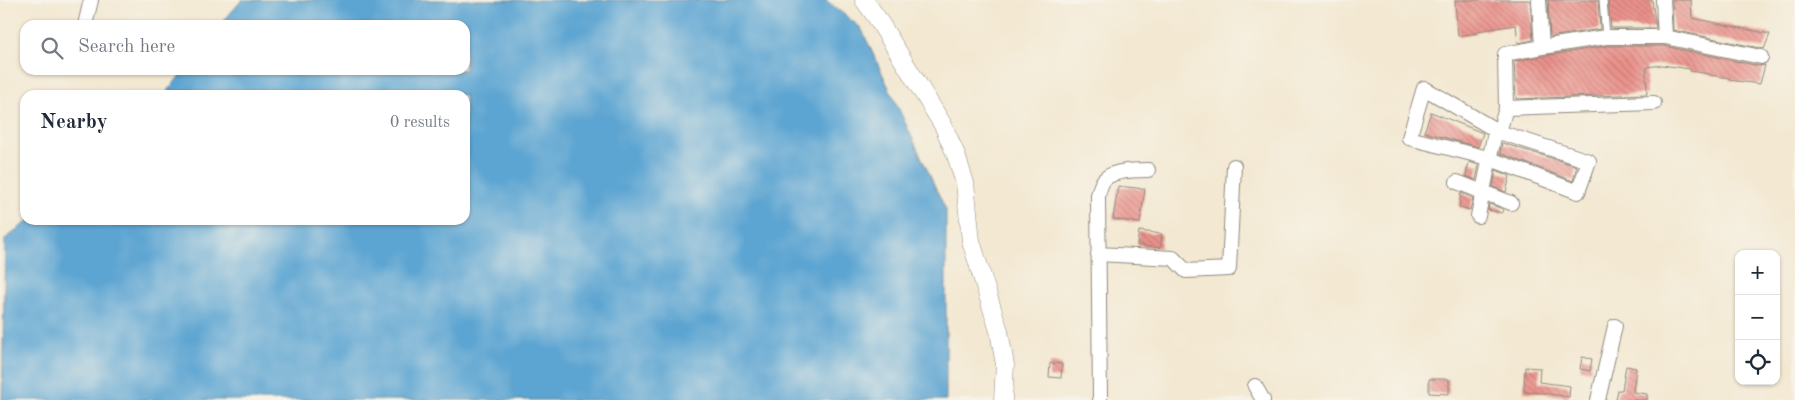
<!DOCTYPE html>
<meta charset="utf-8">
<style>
:root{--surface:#fff;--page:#f2f2f3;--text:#1f2937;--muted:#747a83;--line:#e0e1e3}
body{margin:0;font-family:"Old Standard TT",serif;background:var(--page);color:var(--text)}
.controls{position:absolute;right:15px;bottom:15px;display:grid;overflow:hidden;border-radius:10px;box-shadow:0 1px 4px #0004}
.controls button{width:45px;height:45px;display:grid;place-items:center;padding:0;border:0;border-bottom:1px solid var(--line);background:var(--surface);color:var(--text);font:25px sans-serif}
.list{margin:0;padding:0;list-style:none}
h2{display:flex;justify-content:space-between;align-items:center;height:65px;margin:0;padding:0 20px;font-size:21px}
h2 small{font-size:16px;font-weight:400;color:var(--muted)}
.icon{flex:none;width:28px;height:28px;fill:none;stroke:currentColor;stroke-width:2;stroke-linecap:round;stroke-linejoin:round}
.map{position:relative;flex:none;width:1795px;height:400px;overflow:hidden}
.search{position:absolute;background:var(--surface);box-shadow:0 1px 4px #0004;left:20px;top:20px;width:450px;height:55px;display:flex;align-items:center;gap:12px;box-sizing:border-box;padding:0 18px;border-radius:15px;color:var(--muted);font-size:19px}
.panel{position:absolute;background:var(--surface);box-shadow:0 1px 4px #0004;left:20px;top:90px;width:450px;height:135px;border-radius:15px}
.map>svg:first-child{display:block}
.water{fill:#5ba4d2;stroke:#43687e}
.building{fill:url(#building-back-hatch)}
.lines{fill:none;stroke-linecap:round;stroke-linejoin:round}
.service-casing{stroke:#8f8a7e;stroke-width:9}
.minor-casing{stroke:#8f8a7e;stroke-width:16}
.tertiary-casing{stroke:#8f8a7e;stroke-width:19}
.service{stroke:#fff;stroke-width:7}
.minor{stroke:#fff;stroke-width:14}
.tertiary{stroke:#fff;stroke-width:18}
</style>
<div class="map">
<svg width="1795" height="400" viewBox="0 0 1795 400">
<defs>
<pattern id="building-back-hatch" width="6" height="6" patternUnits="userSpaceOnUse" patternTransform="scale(1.25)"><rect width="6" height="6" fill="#eb928b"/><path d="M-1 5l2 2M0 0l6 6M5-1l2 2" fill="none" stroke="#bf7772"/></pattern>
</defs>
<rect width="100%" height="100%" fill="#f7f3e8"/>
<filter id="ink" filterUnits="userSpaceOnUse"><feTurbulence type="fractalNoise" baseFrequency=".02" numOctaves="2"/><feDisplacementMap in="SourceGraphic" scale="10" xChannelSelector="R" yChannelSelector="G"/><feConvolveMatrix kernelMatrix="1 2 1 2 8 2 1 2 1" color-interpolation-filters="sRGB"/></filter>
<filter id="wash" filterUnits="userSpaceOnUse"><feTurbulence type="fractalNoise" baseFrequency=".0096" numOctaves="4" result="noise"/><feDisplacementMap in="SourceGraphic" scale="20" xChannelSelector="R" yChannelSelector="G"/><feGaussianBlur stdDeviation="1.12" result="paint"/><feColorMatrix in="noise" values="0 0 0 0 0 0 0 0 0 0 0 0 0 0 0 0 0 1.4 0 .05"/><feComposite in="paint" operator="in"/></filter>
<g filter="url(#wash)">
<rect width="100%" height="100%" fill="#f3e8d1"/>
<path class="water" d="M242 0H826L861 28 946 210V400H2L5 239 29 220H465V95H165L184 70H465V25H220Z"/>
<g id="blocks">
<path class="building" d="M1455 0H1530L1533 40 1518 43 1516 25 1477 31V33L1458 36Z
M1548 0H1598L1600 29 1550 37Z
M1608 0H1652L1656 28H1611Z
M1672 0H1691L1692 18 1770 34 1764 49 1673 30Z
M1607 46H1664L1759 66 1765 65 1760 84 1729 80 1730 78 1710 75V74L1690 71V69L1662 65 1647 67 1646 75 1647 94 1516 99 1514 61Z
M1431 112 1483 133 1478 147 1424 132Z
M1502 143 1577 166 1573 181 1500 153Z
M1469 162 1479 165 1476 180 1466 176Z
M1496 170 1510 176 1506 192 1493 187Z
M1118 186 1145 189 1140 223 1113 219Z
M1461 193 1473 198 1470 210 1459 207Z
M1489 204 1503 209 1502 213 1488 210Z
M1139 231 1162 234 1160 248 1137 245Z
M1582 357 1592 359 1590 371 1580 369Z
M1050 363 1062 364 1061 378 1049 377Z
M1626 366 1636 368 1633 392 1647 394V400H1616L1618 390H1622Z
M1525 367 1540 368 1539 382 1570 386 1569 397 1544 393 1524 392Z
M1429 379H1449V394L1429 393Z"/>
</g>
</g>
<g filter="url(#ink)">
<use href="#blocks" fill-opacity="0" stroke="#8f8a7e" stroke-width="1"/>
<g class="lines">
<defs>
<path id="service" d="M1603 0 1606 37"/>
<path id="minor" d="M1539 0 1542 47 1606 37H1665L1761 57
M1663 0 1665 37
M85 25 91 0
M1542 47 1505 54 1506 108 1654 103
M1424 88 1499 132 1589 161 1578 192 1488 158 1409 138Z
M1457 182 1511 203
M1478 216 1494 137 1499 132 1506 108
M1098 254 1173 258 1186 271 1229 269 1234 166
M1255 386 1263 400
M1100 400 1098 195C1099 192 1100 187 1102 183 1108 170 1135 170 1148 170
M1598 400 1615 326"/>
<path id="tertiary" d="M864 0 877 18 943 125 956 155 965 183 971 241 999 331 1005 365 1003 400"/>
</defs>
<use href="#service" class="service-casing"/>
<use href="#minor" class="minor-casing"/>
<use href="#tertiary" class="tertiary-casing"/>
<use href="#service" class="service"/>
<use href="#minor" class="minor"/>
<use href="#tertiary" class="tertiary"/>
</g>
</g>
</svg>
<div class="controls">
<button>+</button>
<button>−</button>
<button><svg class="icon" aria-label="locate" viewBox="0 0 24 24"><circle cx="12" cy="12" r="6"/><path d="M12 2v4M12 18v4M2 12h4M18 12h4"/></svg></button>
</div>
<div class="search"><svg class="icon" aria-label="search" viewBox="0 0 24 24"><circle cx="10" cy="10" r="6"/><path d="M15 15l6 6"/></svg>Search here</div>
<section class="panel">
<h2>Nearby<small>0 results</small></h2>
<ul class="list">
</ul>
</section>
</div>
